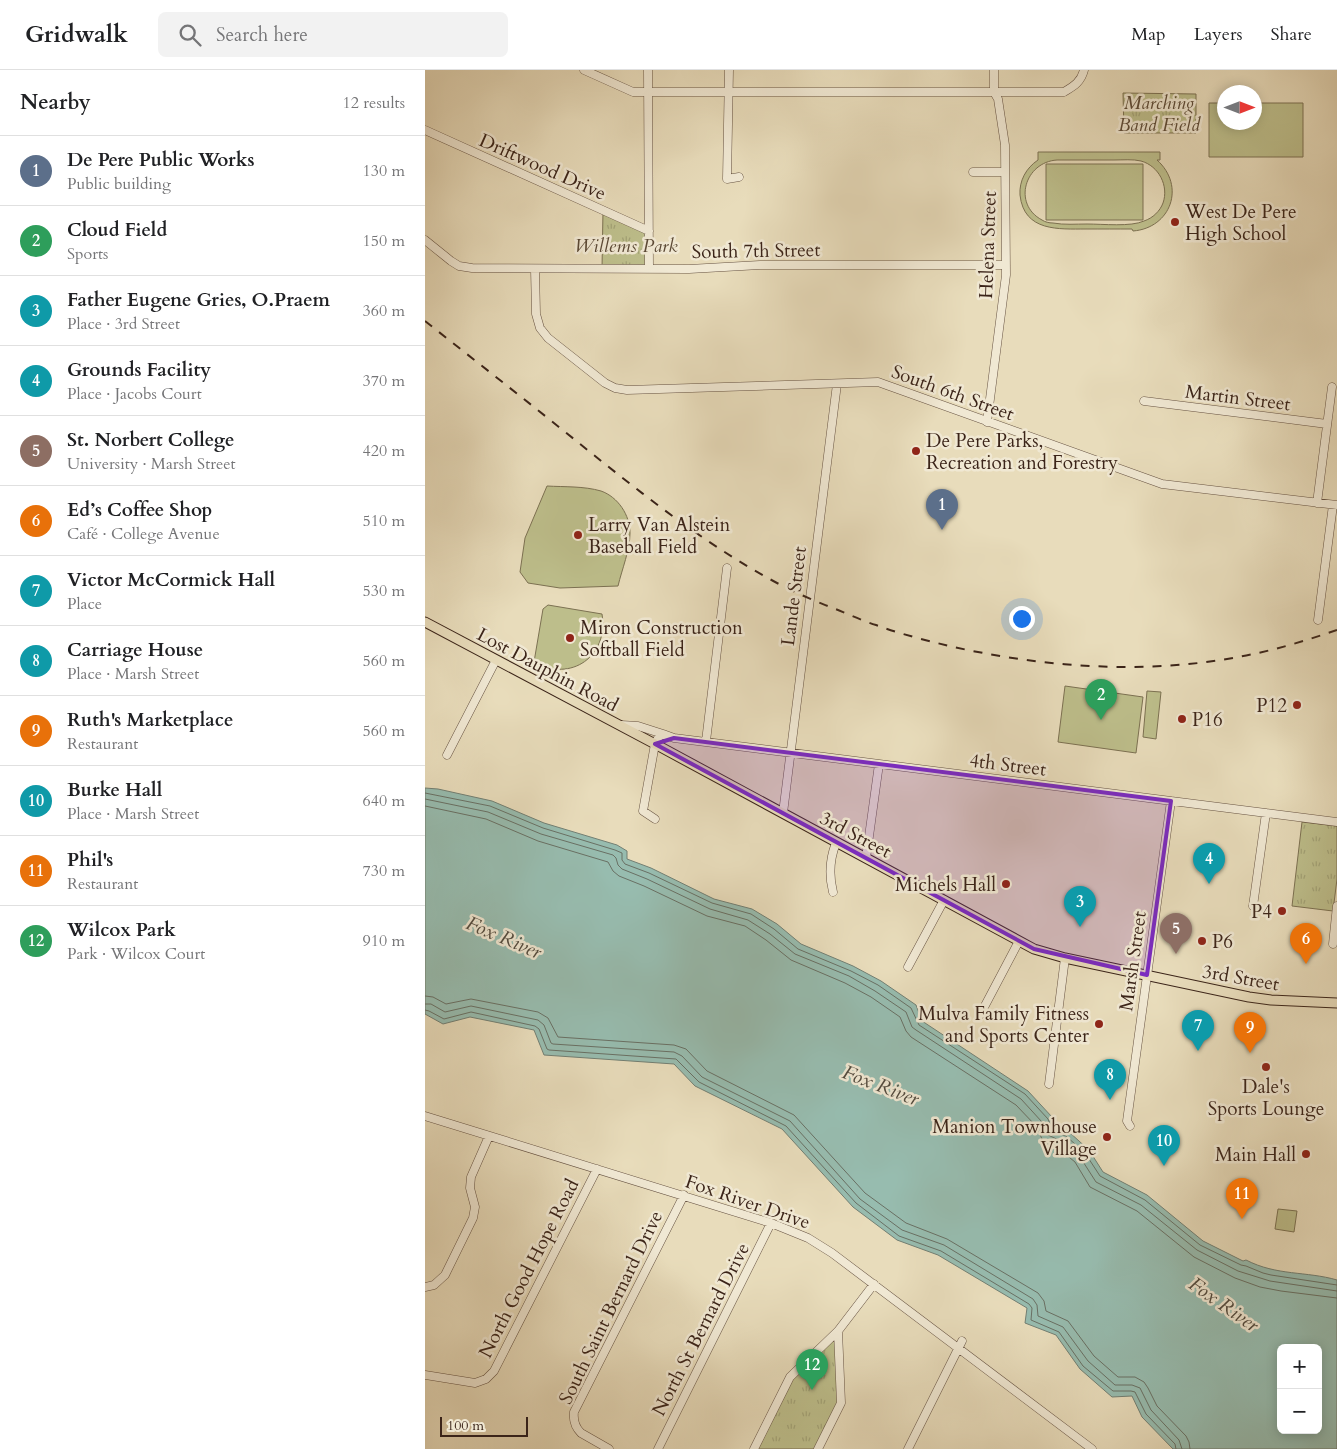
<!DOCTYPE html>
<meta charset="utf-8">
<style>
:root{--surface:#fff;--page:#f2f2f2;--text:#202124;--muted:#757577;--line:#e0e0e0;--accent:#8f2418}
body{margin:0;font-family:Cardo,serif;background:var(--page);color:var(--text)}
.controls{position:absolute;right:15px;bottom:15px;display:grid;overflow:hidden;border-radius:8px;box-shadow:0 2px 12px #0003}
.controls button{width:45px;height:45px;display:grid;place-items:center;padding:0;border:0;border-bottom:1px solid var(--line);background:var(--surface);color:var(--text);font:25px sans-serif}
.compass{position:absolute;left:792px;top:15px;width:45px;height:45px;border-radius:50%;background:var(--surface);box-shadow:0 2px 12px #0003;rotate:90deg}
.scale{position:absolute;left:15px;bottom:12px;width:88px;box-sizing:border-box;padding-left:5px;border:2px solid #3b2419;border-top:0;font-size:14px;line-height:18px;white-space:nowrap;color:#3b2419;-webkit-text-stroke:4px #f0e8d3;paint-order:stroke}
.you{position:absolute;left:596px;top:548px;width:18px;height:18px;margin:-12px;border:4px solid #fff;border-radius:50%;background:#1a73e8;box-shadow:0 0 0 8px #1a73e833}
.badge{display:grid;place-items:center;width:32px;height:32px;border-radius:50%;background:var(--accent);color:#fff;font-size:16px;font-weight:700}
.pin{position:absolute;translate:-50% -41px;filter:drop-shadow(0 1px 2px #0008)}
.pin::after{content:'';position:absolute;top:26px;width:18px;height:15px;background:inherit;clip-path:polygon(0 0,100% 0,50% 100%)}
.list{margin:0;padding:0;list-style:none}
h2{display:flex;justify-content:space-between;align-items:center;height:65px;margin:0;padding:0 20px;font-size:21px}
h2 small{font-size:16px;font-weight:400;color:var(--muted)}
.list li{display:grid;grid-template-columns:32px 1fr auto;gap:15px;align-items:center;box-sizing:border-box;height:70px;padding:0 20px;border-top:1px solid var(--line)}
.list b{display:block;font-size:19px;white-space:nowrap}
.list p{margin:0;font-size:16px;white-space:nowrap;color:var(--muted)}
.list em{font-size:16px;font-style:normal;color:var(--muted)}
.icon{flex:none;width:28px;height:28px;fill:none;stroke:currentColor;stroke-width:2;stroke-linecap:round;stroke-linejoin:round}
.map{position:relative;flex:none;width:912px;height:1379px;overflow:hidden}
header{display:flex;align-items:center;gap:30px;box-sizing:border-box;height:70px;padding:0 25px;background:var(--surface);border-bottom:1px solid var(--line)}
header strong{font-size:24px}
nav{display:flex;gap:28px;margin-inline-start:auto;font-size:18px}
.search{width:350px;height:45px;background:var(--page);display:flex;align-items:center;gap:12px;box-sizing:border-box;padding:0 18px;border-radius:8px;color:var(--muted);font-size:19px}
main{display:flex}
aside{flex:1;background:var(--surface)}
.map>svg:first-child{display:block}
.grass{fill:url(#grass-tufts);stroke:#7c7152}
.garden{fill:#bdbe8b;stroke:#7c7152;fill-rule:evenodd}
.water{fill:#97bcaf;stroke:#727f73;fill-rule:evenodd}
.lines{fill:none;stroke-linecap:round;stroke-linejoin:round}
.shore{stroke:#697064;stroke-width:1}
.minor-casing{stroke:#665242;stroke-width:9}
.major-casing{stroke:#3b2419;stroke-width:11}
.minor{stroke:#f0e8d3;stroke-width:8}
.major{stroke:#e8dcbb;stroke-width:9}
.rail{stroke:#3b2419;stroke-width:2;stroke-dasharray:9 9;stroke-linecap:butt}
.marked{fill:#7b2cbf;fill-opacity:0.2;stroke:#7b2cbf;stroke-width:4;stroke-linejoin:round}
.poi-dot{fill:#8f2418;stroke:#f0e8d3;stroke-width:2}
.labels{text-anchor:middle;stroke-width:5;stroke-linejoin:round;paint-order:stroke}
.park-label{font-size:19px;font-style:italic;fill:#5c4a36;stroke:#f0e8d3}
.street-label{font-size:19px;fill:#3b2419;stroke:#f0e8d3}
.poi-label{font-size:19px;fill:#3b2419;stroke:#f0e8d3;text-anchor:start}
.water-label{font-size:20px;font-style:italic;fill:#524a3e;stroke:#f0e8d3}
</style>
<header>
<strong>Gridwalk</strong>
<div class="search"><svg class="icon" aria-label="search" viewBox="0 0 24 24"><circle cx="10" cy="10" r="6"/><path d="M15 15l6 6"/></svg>Search here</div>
<nav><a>Map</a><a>Layers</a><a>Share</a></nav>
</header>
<main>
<aside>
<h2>Nearby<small>12 results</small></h2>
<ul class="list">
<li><span class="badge" style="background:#5c6f8a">1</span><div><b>De Pere Public Works</b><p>Public building</p></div><em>130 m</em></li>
<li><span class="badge" style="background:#2e9e5b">2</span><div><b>Cloud Field</b><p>Sports</p></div><em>150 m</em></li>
<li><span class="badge" style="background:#0f9aa8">3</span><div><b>Father Eugene Gries, O.Praem</b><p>Place · 3rd Street</p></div><em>360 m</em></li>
<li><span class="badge" style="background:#0f9aa8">4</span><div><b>Grounds Facility</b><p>Place · Jacobs Court</p></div><em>370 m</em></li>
<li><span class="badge" style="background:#8d6e63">5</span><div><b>St. Norbert College</b><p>University · Marsh Street</p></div><em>420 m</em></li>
<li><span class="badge" style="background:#e8710a">6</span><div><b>Ed’s Coffee Shop</b><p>Café · College Avenue</p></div><em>510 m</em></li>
<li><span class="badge" style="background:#0f9aa8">7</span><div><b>Victor McCormick Hall</b><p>Place</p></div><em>530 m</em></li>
<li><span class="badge" style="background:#0f9aa8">8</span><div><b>Carriage House</b><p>Place · Marsh Street</p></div><em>560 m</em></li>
<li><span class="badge" style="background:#e8710a">9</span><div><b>Ruth's Marketplace</b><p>Restaurant</p></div><em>560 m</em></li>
<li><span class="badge" style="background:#0f9aa8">10</span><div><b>Burke Hall</b><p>Place · Marsh Street</p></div><em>640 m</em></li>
<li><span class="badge" style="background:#e8710a">11</span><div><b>Phil's</b><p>Restaurant</p></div><em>730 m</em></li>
<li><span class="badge" style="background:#2e9e5b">12</span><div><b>Wilcox Park</b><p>Park · Wilcox Court</p></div><em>910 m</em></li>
</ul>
</aside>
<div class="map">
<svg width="912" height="1379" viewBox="0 0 912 1379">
<defs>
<pattern id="grass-tufts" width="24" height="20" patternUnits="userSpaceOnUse" patternTransform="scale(1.25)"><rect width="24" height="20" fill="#bdbe8b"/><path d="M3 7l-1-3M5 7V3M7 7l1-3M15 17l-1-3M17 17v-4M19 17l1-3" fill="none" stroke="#a3a377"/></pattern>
</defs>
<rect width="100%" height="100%" fill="#e8dcbb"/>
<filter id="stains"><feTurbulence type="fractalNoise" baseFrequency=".004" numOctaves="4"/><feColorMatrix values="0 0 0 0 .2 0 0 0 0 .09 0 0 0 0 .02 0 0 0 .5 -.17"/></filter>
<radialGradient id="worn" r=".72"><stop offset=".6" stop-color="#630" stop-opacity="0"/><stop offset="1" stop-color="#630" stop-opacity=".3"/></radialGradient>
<path class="grass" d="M698 23 771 24V63H699Z
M178 140 224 161V199H177Z
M877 752 912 756V809L908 841 867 836Z
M413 1261 416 1333 393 1379H329L365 1307Z"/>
<path class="garden" d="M784 33H799V52H829L830 33H878V87H784Z
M613 82H735V90H732C761 116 746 158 708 161L707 159C692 159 677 159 661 159 634 159 599 162 595 125 594 111 601 98 613 90ZM632 90C651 90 670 90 689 90 698 90 708 89 716 91 734 96 744 116 738 133 735 141 728 148 719 151 706 157 678 154 662 154 651 154 639 155 628 153 624 153 620 152 617 150 587 134 600 92 632 90Z
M621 94H718V150H621Z
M122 416C139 417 159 416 176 421 193 427 205 445 205 463 205 480 197 499 193 516L135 518 103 513 95 502 100 468Z
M123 535 177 544C184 586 146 613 109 592L118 539Z
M640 616 718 627 711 683 633 672Z
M722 621 736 622 731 669 718 667Z
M853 1139 872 1141 869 1162 850 1159Z"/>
<path class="water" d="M0 718 13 719 67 731 119 753 192 775 202 781V789L226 798 289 829 327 839 352 854 376 874 428 896 456 911 491 935 497 951 603 1021 627 1047 631 1057 644 1062 664 1080 678 1102 722 1125 778 1171 818 1191 821 1190C852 1206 881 1201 912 1210V1379H748L717 1347 707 1326 687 1327 655 1299 631 1265 600 1253 602 1238 513 1185 472 1170 428 1137 357 1059 270 1016 249 994 119 985 109 960 45 947 18 954 0 944ZM856 1278H893V1360H856Z"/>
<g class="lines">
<path class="shore" d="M0 723 65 736 118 758 190 780 197 783V790L200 794 224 803 287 833 326 844 349 859 373 879 426 901 453 915 486 938 494 955 600 1024 623 1049 628 1061 641 1066 660 1083 675 1106 720 1130 775 1175 816 1195 821 1196 838 1203 846 1205 912 1215
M0 729 63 742 116 764 188 785 191 788 193 795 197 799 222 809 285 839 323 850 345 864 370 884 424 906 450 921 481 942 487 957 491 960 596 1029 617 1052 623 1065 638 1072 655 1087 671 1112 716 1135 772 1180 813 1201 845 1211 912 1221
M0 736 61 749 113 771 183 792 188 801 194 806 219 816 282 846 320 856 341 870 366 890 420 913 446 927 475 947 481 961 486 967 591 1035 611 1056 618 1071 623 1074 634 1079 650 1092 665 1117 712 1141 769 1187 810 1208 835 1217 856 1221 912 1228
M0 926 8 927 21 934 46 929 113 942 123 948 133 967 249 975 261 979 282 1001 369 1045 440 1123 481 1153 522 1169 613 1223 619 1231 621 1241 643 1251 669 1286 693 1307H710L719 1312 723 1318 732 1336 761 1366 764 1372 765 1379
M0 934H6L20 942 46 936 113 950 119 955 126 973 128 974 249 982 257 986 277 1007 365 1051 435 1129 477 1160 519 1175 608 1229 612 1235 613 1246 638 1257 663 1291 690 1315H707L715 1318 726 1340 754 1370 757 1379
M0 940 4 941 19 949 46 942 110 956 114 959 122 979 124 980 251 989 274 1012 361 1056 431 1133 474 1166 516 1181 604 1234 607 1238 606 1250 634 1262 658 1296 688 1321H706L710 1322 721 1344 750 1374 751 1379"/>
<defs>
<path id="minor" d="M159 0 208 22H639C649 16 656 12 659 0
M223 0 224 199
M304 0 302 109 314 107
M0 60 224 161
M548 102H580
M0 170 26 191 34 196 47 198 264 199 335 195H581
M110 199 111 244 115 258 123 268 180 313 190 318 202 320 453 312 737 414 912 435
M719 331 902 354
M562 352 581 205 580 75 573 29 569 22V0
M892 433 907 317
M893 550 908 435
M196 655 213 656 238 664
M281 671 302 498
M22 685 71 590
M358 743 412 314
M230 749 218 741 230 674 233 668 238 664 249 668 912 752
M441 788 454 694
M408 822C404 806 405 788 411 773
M828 836 841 743
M908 874 912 836
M483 897 519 830
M555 945 594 871
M624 1014 640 888
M0 1046 346 1153 383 1168 407 1183 667 1379
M705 1056 702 1051 746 731
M0 1217 9 1215 20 1205 48 1148 50 1137 45 1118 46 1107 64 1066
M413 1261 449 1214
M0 1305 50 1313 61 1309 69 1301 172 1099
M184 1379 156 1363C150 1357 148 1350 149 1342L259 1125
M233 1379 346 1153
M329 1379 365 1307 413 1261 416 1333 393 1379
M483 1379 537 1271"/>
<path id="major" d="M0 552 230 674 609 879 640 888 824 927 846 930 912 933"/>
</defs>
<use href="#minor" class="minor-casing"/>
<use href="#major" class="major-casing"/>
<use href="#minor" class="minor"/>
<use href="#major" class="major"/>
<path class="rail" d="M0 251C53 293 107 335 160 378 221 427 283 476 352 513 371 523 392 532 413 540 425 545 438 551 451 555 475 564 500 570 524 576 618 597 718 605 813 587 847 581 880 571 912 560"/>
</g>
<path class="marked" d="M249 668 746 731 722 905 609 879 230 674Z"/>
<g class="poi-dot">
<circle cx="750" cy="152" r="5"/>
<circle cx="491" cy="381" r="5"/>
<circle cx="153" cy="465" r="5"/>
<circle cx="145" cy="568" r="5"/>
<circle cx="872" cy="635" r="5"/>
<circle cx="757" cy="649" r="5"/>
<circle cx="581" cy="814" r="5"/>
<circle cx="857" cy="841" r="5"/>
<circle cx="777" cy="871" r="5"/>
<circle cx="674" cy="954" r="5"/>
<circle cx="841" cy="997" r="5"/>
<circle cx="682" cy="1067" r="5"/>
<circle cx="881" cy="1084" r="5"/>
</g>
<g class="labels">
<g class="park-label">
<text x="734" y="39">Marching<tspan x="734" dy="22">Band Field</tspan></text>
<text x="201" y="182">Willems Park</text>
</g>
<g class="street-label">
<text transform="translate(118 96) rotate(24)" y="7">Driftwood Drive</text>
<text transform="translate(562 175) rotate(-88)" y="7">Helena Street</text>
<text transform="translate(331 180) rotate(-1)" y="7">South 7th Street</text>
<text transform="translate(528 322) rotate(20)" y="7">South 6th Street</text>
<text transform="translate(813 327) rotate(7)" y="7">Martin Street</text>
<text transform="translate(368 526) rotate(-83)" y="7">Lande Street</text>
<text transform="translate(123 599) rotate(28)" y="7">Lost Dauphin Road</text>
<text transform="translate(583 694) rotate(7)" y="7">4th Street</text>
<text transform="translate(431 764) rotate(28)" y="7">3rd Street</text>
<text transform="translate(707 891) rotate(-82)" y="7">Marsh Street</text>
<text transform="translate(816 907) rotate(10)" y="7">3rd Street</text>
<text transform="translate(323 1131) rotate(19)" y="7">Fox River Drive</text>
<text transform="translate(103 1198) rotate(-63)" y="7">North Good Hope Road</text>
<text transform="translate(185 1237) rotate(-64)" y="7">South Saint Bernard Drive</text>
<text transform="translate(275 1259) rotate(-63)" y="7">North St Bernard Drive</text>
</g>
<g class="poi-label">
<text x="760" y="148">West De Pere<tspan x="760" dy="22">High School</tspan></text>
<text x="501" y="377">De Pere Parks,<tspan x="501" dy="22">Recreation and Forestry</tspan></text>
<text x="163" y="461">Larry Van Alstein<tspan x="163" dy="22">Baseball Field</tspan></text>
<text x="155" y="564">Miron Construction<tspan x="155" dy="22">Softball Field</tspan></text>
<text x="862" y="642" text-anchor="end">P12</text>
<text x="767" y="656">P16</text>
<text x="571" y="821" text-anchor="end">Michels Hall</text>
<text x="847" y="848" text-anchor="end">P4</text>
<text x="787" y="878">P6</text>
<text x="664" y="950" text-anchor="end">Mulva Family Fitness<tspan x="664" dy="22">and Sports Center</tspan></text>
<text x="841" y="1023" text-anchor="middle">Dale's<tspan x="841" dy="22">Sports Lounge</tspan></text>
<text x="672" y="1063" text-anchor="end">Manion Townhouse<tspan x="672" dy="22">Village</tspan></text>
<text x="871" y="1091" text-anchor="end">Main Hall</text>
</g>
<g class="water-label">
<text transform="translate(79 867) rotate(23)" y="7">Fox River</text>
<text transform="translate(456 1015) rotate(21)" y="7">Fox River</text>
<text transform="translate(799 1234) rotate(35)" y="7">Fox River</text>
</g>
</g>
<rect width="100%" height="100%" filter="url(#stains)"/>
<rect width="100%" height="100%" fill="url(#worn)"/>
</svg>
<div class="controls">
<button>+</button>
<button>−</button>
</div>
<svg class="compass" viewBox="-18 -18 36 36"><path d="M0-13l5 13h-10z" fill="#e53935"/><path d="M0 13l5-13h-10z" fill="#757577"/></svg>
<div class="scale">100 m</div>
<div class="you"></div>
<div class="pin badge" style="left:517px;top:460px;background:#5c6f8a">1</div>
<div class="pin badge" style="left:676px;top:650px;background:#2e9e5b">2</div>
<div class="pin badge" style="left:655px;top:857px;background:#0f9aa8">3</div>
<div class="pin badge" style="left:784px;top:814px;background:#0f9aa8">4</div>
<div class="pin badge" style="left:751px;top:884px;background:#8d6e63">5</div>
<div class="pin badge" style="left:881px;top:894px;background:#e8710a">6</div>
<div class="pin badge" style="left:773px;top:981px;background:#0f9aa8">7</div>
<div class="pin badge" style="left:685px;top:1030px;background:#0f9aa8">8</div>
<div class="pin badge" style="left:825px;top:983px;background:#e8710a">9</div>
<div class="pin badge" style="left:739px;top:1096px;background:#0f9aa8">10</div>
<div class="pin badge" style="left:817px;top:1149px;background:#e8710a">11</div>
<div class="pin badge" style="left:387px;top:1320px;background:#2e9e5b">12</div>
</div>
</main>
